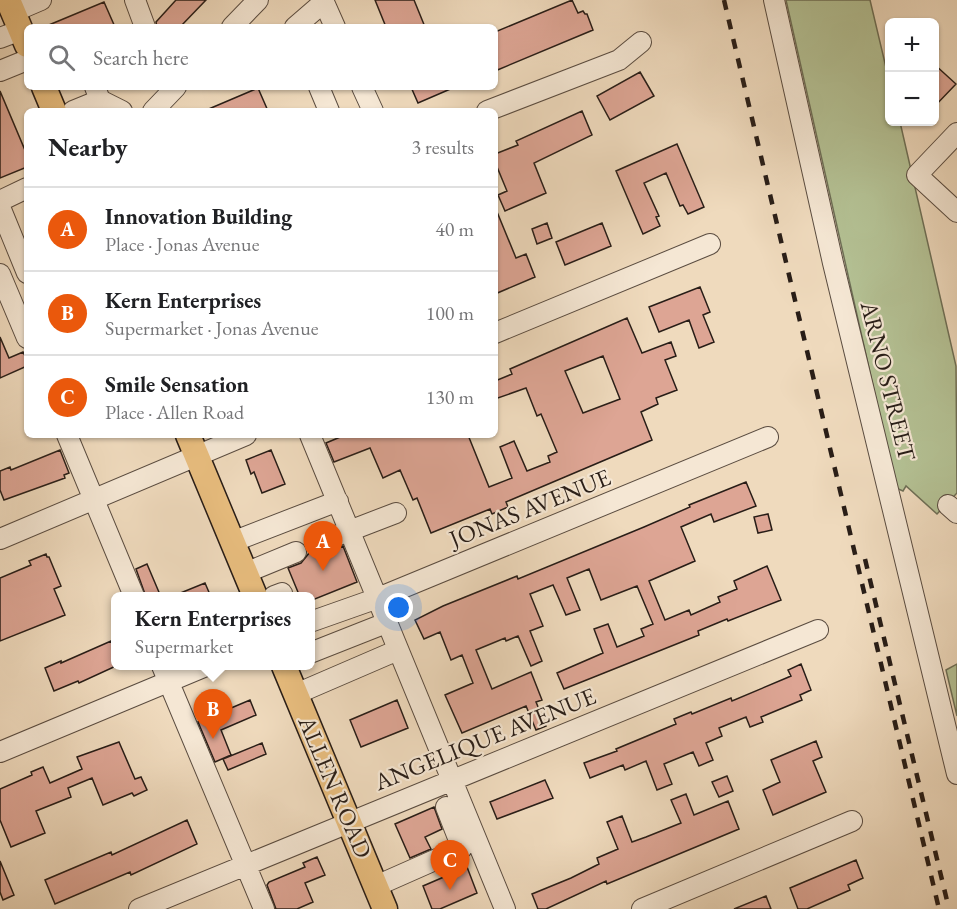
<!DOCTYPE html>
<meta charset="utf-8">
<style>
:root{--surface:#fff;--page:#f6f6f6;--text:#202124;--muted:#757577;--line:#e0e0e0;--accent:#ea580c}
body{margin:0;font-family:"EB Garamond",serif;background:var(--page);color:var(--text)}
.controls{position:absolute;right:18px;top:18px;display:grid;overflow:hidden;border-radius:9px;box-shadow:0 2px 4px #0004}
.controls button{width:54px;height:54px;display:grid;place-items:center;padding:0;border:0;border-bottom:2px solid var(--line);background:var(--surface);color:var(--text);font:30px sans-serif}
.you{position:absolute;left:399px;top:608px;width:21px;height:21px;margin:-15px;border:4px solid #fff;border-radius:50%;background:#1a73e8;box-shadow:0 0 0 9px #1a73e833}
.badge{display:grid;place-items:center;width:39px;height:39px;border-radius:50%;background:var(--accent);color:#fff;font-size:20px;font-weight:700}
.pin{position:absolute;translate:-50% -50px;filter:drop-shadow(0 2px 3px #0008)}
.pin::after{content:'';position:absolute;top:32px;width:21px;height:18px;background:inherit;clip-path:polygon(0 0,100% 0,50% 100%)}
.popup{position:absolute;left:111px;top:592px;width:204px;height:78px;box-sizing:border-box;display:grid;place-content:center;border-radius:9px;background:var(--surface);filter:drop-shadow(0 2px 4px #0005);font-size:20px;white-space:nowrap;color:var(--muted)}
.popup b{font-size:22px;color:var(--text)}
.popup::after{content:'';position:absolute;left:50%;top:100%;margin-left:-12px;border:12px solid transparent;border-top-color:var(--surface)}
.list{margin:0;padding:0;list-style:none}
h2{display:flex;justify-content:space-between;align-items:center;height:78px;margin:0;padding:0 24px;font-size:26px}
h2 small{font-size:20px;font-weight:400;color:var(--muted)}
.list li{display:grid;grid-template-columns:39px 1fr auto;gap:18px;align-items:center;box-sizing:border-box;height:84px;padding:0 24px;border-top:2px solid var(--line)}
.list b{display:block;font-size:22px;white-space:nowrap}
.list p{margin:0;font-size:20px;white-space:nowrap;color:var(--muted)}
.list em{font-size:20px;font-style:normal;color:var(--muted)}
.icon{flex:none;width:33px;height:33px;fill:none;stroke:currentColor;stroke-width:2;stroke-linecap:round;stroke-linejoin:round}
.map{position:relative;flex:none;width:957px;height:909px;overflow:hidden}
.search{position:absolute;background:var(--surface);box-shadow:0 2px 4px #0004;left:24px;top:24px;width:474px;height:66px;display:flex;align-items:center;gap:15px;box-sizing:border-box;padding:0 21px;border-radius:9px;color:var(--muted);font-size:22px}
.panel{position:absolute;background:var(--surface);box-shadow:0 2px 4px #0004;left:24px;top:108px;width:474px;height:330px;border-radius:9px}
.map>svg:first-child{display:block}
.green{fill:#b4c194;stroke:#6e6f56;stroke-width:1.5}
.building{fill:#dda594;stroke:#281d17;stroke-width:1.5;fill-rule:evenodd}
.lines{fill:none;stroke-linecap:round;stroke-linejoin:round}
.minor-casing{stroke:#5a4c40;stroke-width:22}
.major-casing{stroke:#281d17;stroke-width:27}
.minor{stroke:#f5e7d4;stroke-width:20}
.major{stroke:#e8bd7e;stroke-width:24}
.rail{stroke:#281d17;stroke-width:4.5;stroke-dasharray:10 10;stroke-linecap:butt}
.labels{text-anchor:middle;stroke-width:4.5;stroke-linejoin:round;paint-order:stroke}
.street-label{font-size:24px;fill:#281d17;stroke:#f5e7d4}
</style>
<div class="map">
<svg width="957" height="909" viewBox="0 0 957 909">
<rect width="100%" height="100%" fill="#efdabd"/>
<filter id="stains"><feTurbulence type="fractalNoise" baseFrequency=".00333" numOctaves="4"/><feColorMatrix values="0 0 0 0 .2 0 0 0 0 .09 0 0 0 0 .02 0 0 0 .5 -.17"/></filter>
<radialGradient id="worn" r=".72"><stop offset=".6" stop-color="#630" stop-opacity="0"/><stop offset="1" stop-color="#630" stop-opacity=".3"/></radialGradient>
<path class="green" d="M786 0H870L889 80 890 122H900L956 366 957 493 937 514 906 486 903 491 896 488Z
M957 664V716L946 670Z"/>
<path class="building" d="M176 0H206L180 27H157L156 22Z
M375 0H414L425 27H386Z
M572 0 578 13 583 11 585 14H587L593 30 495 71V32Z
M104 2 115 27H44Z
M934 64 956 84 934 107Z
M640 72 654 96 610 120 597 96Z
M411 87H455L418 103Z
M258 88 268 111H204Z
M0 91 27 155V167L0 178Z
M582 111 592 135 534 163 546 193 505 211 498 195 507 191 495 162V154L518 145 516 141Z
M677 144 704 207 688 214 683 205 680 206 666 173 644 183 659 216 656 217 660 226 643 234 616 171Z
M495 207 516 258 526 254 535 277 495 294Z
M547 223 552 238 537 244 532 229Z
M602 223 611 246 565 265 556 242Z
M700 287 710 312 703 315 714 342 699 348 689 320 659 332 649 307Z
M627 318 642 353 671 342 676 356 665 360 677 390 656 398 658 404 641 412 652 440 506 502 508 507 492 514 490 509 431 533 417 498 413 500 400 470 383 478 370 448 334 462 326 443 345 435H468L489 487 512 478 500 447 514 441 527 471 550 462 548 456 557 452 541 414 537 416 526 388 495 399V381L512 374 510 369ZM603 356 620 399 583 413 565 371Z
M0 337 9 358 23 352 27 360V366L0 378Z
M60 450 69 473 64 475 65 478 4 500 0 490V471L10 467 11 470Z
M271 450 285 484 262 493 254 472 251 474 246 460Z
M746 482 756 506 714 522 711 514 681 527 695 561 649 581 665 620 689 610 691 615 720 602 718 597 737 589 734 581 767 566 781 600 728 621 727 619 698 631 699 635 564 689 557 673 603 653 594 629 608 624 617 647 644 636 641 629 653 624 637 586 601 600 589 569 567 578 580 610 566 615 553 585 530 594 543 626 530 631 542 661 531 666 518 636 506 641 505 638 476 650 492 689 531 672 542 700 536 702 546 726 536 730 526 706 462 733 445 695 473 683 462 655 451 660 440 632 424 639 415 620 443 606 517 576 518 579 644 527 690 507 689 505Z
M768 514 772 530 758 533 754 517Z
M343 546 357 582 310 601V597H300L288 568 301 563 310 552 316 555 322 554Z
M46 554 47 557H49L61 586 54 589 65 615 0 641V578L31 565 29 561Z
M147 564 161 597H146L136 569Z
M205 583 211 597H173V596Z
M111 641 116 651V666L79 683 78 681 54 691 45 668 61 661V663Z
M801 664 811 690 800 695 802 700 761 717 763 722 750 727 746 717 719 728 722 736 706 743 713 760 699 766 693 752 664 764 672 784 657 790 646 761 625 770 623 765 590 778 584 763 617 751 616 749 676 724 674 719 691 712 692 714 731 698 732 701 791 676 788 670Z
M250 700 256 715 221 730 231 755 215 762 198 722Z
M397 700 408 728 361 747 350 720Z
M816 741 822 757 813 761 826 792 773 815 763 790 780 782 771 760Z
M119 742 135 779 141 777 147 790 134 796 132 793 103 805 92 778 68 788 71 797 36 811 45 833 11 847 0 820V789L32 775 31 772 43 767 50 783 82 769 77 757Z
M262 743 266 754 228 770 223 759Z
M727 776 733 791 719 797 712 782Z
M545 780 553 798 497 819 490 802Z
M686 794 694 815 728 801 739 829 607 884 606 881 546 909H538L532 894 571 878 599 864 597 858 618 849 607 822 622 816 632 842 646 837 681 823 671 800Z
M434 807 442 829 425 837 431 849 410 858 395 824Z
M187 820 197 844 131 875 130 872 55 904 45 880 111 852 112 855Z
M317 857 325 875 305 883 313 902 297 909H276L267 885 269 882 305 867 303 863Z
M856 860 863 878 848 885 850 890 807 909H798L790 888Z
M0 861 14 895 3 900 0 892Z
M467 867 477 893 440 909H432L423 886Z
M766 896 771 909H734Z"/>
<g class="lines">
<defs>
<path id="minor" d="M135 0 145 27
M323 0 335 27
M774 0 833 263 957 774
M13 12 41 0
M232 27 258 0
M295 27 324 2
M0 38 21 30
M0 71 27 60
M95 87 100 100 122 111
M319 87 329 111
M362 87 373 111
M73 111 100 100
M153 111 176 87
M487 111 619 60 641 42
M957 133 917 175 957 212
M27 188 2 200 0 207 27 273
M0 274 27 338
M495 333 710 244
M67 435 134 596
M310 435 505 909
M948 505 957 513
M0 539 246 435
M232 542 338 501
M318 543 396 513
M245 573 296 552
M274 596 282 593
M310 622 378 598 768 437
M310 653 386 623
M162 666 264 909
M296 694 398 650
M0 752 206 666
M376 886 462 848 446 807
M139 909 818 630
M642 909 852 821"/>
<path id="major" d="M8 0 27 45
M44 87 54 111
M188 435 255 596
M284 666 385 909"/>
</defs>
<use href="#minor" class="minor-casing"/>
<use href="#major" class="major-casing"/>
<use href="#minor" class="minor"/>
<use href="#major" class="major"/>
<path class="rail" d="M724 0 939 909
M865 559 949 909"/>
</g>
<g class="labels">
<g class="street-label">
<text transform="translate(888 381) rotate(76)" y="8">ARNO STREET</text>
<text transform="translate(530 508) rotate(-22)" y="8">JONAS AVENUE</text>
<text transform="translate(485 739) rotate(-22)" y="8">ANGELIQUE AVENUE</text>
<text transform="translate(335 787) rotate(67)" y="8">ALLEN ROAD</text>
</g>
</g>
<rect width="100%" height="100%" filter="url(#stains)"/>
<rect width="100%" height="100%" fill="url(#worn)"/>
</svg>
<div class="controls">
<button>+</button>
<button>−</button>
</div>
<div class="you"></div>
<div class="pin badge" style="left:323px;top:571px">A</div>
<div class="pin badge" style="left:213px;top:739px">B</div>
<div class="popup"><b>Kern Enterprises</b>Supermarket</div>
<div class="pin badge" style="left:450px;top:890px">C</div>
<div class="search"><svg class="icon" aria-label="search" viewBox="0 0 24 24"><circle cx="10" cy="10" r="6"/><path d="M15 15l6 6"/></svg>Search here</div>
<section class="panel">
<h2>Nearby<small>3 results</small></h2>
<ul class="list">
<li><span class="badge">A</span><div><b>Innovation Building</b><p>Place · Jonas Avenue</p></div><em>40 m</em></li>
<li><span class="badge">B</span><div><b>Kern Enterprises</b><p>Supermarket · Jonas Avenue</p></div><em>100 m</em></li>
<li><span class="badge">C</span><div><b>Smile Sensation</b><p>Place · Allen Road</p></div><em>130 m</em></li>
</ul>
</section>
</div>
